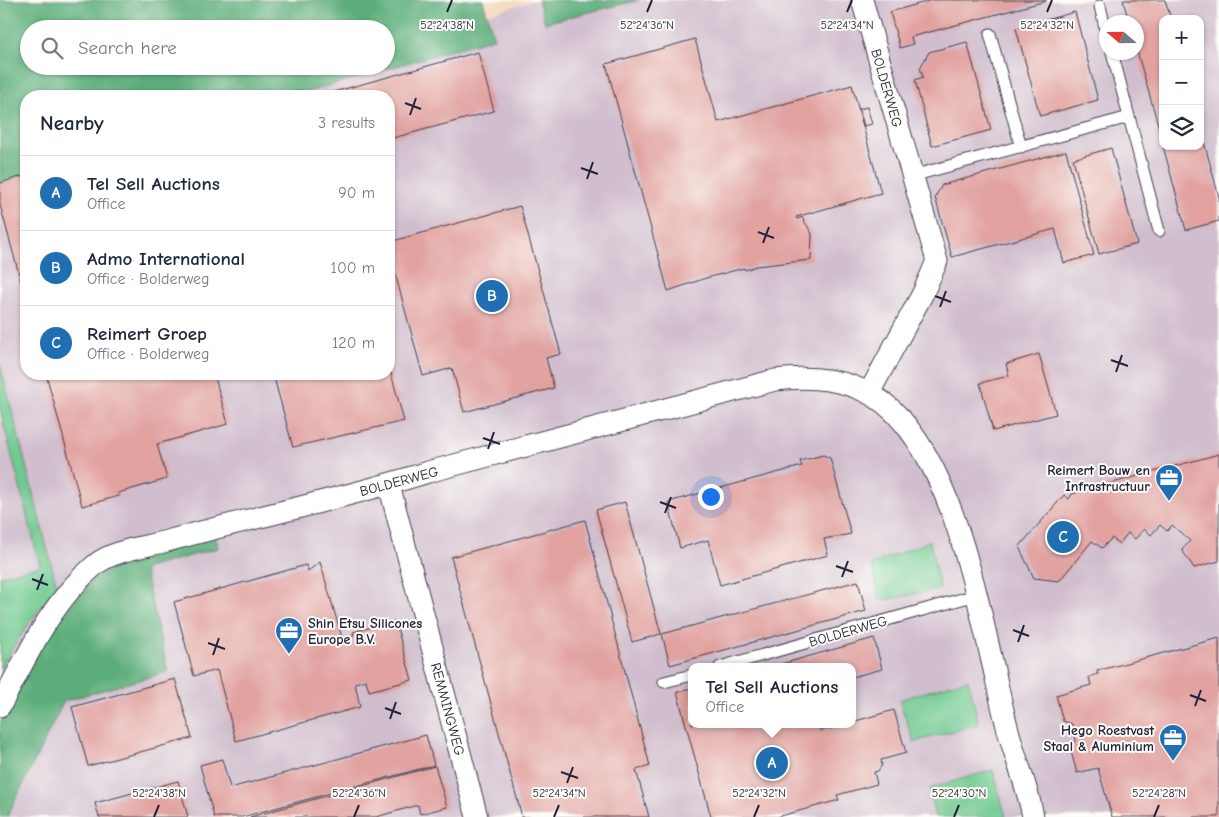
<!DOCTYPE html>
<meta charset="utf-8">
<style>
:root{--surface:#fff;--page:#f6f6f7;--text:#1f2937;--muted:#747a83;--line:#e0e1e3;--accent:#1f6fb2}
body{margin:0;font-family:"Comic Neue",sans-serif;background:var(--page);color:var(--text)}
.controls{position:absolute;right:15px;top:15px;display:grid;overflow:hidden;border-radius:10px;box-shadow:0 1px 4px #0004}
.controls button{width:45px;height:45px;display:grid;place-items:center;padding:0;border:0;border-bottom:1px solid var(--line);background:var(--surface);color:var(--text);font:25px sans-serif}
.compass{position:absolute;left:1099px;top:15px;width:45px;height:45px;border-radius:50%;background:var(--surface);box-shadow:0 1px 4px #0004;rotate:290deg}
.you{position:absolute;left:710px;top:496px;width:18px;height:18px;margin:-12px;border:4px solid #fff;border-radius:50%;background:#1a73e8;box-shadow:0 0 0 8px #1a73e833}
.badge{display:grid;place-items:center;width:32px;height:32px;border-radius:50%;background:var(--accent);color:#fff;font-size:16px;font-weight:700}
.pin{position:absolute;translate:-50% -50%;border:2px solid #fff;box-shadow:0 1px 5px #0006}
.popup{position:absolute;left:688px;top:663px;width:168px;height:65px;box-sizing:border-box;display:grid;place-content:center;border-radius:10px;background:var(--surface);filter:drop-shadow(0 1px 4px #0005);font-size:16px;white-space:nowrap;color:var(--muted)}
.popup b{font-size:19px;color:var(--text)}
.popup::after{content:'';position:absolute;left:50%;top:100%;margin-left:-10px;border:10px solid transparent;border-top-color:var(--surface)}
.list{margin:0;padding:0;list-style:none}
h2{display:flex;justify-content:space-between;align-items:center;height:65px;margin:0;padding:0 20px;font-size:21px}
h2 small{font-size:16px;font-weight:400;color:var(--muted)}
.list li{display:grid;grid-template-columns:32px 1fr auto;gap:15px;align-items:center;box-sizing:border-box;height:75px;padding:0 20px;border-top:1px solid var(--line)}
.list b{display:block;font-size:19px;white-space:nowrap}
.list p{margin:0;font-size:16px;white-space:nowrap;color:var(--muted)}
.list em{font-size:16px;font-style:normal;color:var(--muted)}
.icon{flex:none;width:28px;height:28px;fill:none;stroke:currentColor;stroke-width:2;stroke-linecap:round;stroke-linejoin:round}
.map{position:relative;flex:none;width:1219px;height:817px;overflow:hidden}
.search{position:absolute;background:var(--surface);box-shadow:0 1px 4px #0004;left:20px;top:20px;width:375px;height:55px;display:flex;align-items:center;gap:12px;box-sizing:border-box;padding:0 18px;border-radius:28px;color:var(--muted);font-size:19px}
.panel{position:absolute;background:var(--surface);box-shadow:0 1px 4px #0004;left:20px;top:90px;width:375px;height:290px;border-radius:20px}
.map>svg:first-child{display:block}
.industrial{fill:#d0bdcd;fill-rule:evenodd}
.green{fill:#70c990;stroke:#497666}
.forest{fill:#5cad7a;stroke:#3f685a;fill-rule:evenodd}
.building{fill:#e1a2a0}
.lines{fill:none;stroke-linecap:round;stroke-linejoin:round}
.service-casing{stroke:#413d4e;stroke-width:13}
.minor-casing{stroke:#413d4e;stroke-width:23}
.service{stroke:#fff;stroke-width:11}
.minor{stroke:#fff;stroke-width:21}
.ticks{fill:none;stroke:#22223b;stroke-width:2}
.labels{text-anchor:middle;stroke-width:4;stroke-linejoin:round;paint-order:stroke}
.street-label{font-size:14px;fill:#22223b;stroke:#fdfcf7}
.poi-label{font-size:14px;font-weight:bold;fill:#22223b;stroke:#fdfcf7;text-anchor:end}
.ticks-label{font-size:12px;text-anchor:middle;fill:#22223b;stroke:#fdfcf7;stroke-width:4;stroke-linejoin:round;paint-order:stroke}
</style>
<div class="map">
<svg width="1219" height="817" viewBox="0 0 1219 817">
<rect width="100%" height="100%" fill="#fdfcf7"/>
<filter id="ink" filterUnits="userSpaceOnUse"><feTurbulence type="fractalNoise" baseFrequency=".02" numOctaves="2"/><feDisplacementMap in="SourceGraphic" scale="10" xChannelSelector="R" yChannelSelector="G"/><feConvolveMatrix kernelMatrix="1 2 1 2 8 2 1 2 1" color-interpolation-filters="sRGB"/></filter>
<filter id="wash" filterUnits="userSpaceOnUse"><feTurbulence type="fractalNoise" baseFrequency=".0096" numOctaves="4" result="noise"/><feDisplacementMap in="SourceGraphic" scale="20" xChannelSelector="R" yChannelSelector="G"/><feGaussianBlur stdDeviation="1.12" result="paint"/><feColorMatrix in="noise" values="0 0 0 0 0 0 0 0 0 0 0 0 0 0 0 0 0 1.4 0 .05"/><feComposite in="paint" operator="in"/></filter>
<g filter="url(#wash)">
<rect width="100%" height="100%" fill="#f3d9bb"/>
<path class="industrial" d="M536 0H1219V817H0V154L26 146V374H389V96H201L386 66V43ZM1163 19H1200V146H1163ZM1106 22H1136V52H1106ZM692 667H852V724H692Z"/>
<path class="green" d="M0 364 57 587 35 614 0 668V576L40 566 0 409Z
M930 541 940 589 880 601 872 564Z
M968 679 979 724 914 742 899 700Z
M993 770 1006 817H935L930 788Z"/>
<path class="forest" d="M0 0H483L494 38 293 96H26V182L0 190ZM29 29H386V66H29Z
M538 0H639L545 23Z
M215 532 218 548 144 569 168 672 64 701 7 817H0V723L52 627 92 580 127 559Z"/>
<g id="blocks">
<path class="building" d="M932 0H1046V1L911 37 913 44 900 48 890 12Z
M1123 0H1165L1170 16V19H1163V142L1136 48V22H1129Z
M1075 12 1098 100 1040 116 1016 28Z
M695 39 718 122 852 85 881 193 796 217 797 219 802 217 812 234 811 260 756 266 745 270 744 268 706 278 668 291 606 64Z
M967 42 991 130 932 146 915 80 923 77 920 68 929 52Z
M478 52 494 111 389 139V96H331L330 93Z
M867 107 872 124 864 126 859 109Z
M1201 131 1219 197V221L1186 230 1163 146H1200Z
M1111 148 1137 244 1099 254 1073 159Z
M1066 151 1094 255 1064 263 1055 229 952 257 935 197 942 185Z
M26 175V300L0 205V183Z
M520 206 561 354 546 358 554 388 464 412 452 368 423 376 389 251V242Z
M1039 354 1056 414 993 431 980 383 1009 376 1006 364Z
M389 366 404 421 293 447 273 374H389Z
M46 374H214L228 424 157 444 167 479 118 493 119 496 82 506Z
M1219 454V561L1194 568 1182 550 1190 541 1172 525 1167 531 1160 525 1151 535 1144 529 1135 539 1128 533 1119 544 1112 538 1102 548 1092 541 1059 581 1034 578 1019 547 1064 495 1069 499 1072 494Z
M823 455 830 458 851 534 824 539 828 555 720 585 708 540 680 548 668 502 802 466 800 461Z
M625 502 661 634 632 642 596 510Z
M585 520 650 766 636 770 649 817H522L451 557Z
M320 562 342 638 354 635 353 632 395 621 412 680 369 691 366 680 355 683 360 707 236 741 217 670 194 676 174 602 306 565 308 571Z
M858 581 866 611 670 665 662 634Z
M874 638 882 669 852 677V667H771Z
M1219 638V817H1112L1098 768 1077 773 1070 748 1076 740 1072 724 1063 721 1056 695 1091 685 1089 677 1098 674 1097 671Z
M175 679 192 738 88 766 72 707Z
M692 688V724H818L820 731 852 724V722L894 710 906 753 881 760 882 765 878 771 874 772 877 784 837 795 839 800 777 817H711L677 692Z
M426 735 434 765 242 817H214L200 765 222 759 230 788Z
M435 766 447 807 420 814 418 805 376 817H250Z
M178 781 188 817H99L95 803Z"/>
</g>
</g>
<g filter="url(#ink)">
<use href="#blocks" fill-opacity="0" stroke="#413d4e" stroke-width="1"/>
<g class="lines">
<defs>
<path id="service" d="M1100 6 1106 32
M990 34 1021 147
M1112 52 1159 231
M912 176 1129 117
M720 667 976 595
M664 682 692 675"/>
<path id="minor" d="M862 0 937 261 923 293 869 393
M389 485 477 817
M0 706C27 656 51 602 95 565 113 550 145 547 167 541 254 517 343 499 428 472L775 380C817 375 860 380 892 410 953 468 976 594 995 674 1000 698 1005 721 1012 744 1019 768 1029 793 1033 817"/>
</defs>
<use href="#service" class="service-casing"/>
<use href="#minor" class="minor-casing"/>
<use href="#service" class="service"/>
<use href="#minor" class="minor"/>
</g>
</g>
<path class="ticks" d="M447 12 452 0M647 12 652 0M847 12 852 0M1047 12 1052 0M405 103 421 109M410 115 416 98M581 168 598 174M587 179 593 162M758 232 774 238M763 243 769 227M935 296 951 302M940 307 946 291M1111 360 1128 366M1116 372 1122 355M483 438 500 444M488 449 494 432M660 502 676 508M665 513 671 497M836 566 853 572M842 577 848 561M32 579 48 585M37 590 43 574M1013 630 1029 636M1018 642 1024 625M208 643 225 649M213 655 219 638M1190 695 1206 701M1195 706 1201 690M385 708 401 714M390 719 396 702M561 772 578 778M567 783 573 767M154 817 159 805M354 817 359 805M554 817 559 805M754 817 759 805M954 817 959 805M1154 817 1159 805"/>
<defs>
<symbol id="office-pin" viewBox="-11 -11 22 30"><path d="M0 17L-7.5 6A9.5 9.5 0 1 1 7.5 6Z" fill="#1f6fb2" stroke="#fdfcf7"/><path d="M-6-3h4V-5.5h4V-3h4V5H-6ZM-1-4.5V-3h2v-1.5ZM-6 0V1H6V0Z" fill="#fff"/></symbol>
</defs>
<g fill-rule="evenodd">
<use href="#office-pin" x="1153" y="462" width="32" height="43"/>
<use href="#office-pin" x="273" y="615" width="32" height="43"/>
<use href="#office-pin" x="1157" y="722" width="32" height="43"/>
</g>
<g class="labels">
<g class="street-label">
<text transform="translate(887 88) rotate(74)" y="5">BOLDERWEG</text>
<text transform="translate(399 481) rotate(-15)" y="5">BOLDERWEG</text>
<text transform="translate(848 631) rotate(-16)" y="5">BOLDERWEG</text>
<text transform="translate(448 709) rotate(75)" y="5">REMMINGWEG</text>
</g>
<g class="poi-label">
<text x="1150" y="475">Reimert Bouw en<tspan x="1150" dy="16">Infrastructuur</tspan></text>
<text x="308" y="628" text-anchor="start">Shin Etsu Silicones<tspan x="308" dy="16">Europe B.V.</tspan></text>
<text x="1154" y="735">Hego Roestvast<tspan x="1154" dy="16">Staal &amp; Aluminium</tspan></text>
</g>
</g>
<g class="ticks-label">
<text x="447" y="29">52°24'38"N</text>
<text x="647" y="29">52°24'36"N</text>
<text x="847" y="29">52°24'34"N</text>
<text x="1047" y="29">52°24'32"N</text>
<text x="159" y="797">52°24'38"N</text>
<text x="359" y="797">52°24'36"N</text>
<text x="559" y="797">52°24'34"N</text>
<text x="759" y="797">52°24'32"N</text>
<text x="959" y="797">52°24'30"N</text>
<text x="1159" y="797">52°24'28"N</text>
</g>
</svg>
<div class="controls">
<button>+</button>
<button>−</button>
<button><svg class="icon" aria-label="layers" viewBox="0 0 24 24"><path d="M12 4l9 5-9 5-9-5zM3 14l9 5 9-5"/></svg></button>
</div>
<svg class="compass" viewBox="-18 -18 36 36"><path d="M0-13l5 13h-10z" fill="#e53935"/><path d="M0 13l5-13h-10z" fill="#747a83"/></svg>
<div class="you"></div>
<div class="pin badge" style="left:772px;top:763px">A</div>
<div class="popup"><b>Tel Sell Auctions</b>Office</div>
<div class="pin badge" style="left:492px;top:296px">B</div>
<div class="pin badge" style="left:1063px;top:537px">C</div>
<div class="search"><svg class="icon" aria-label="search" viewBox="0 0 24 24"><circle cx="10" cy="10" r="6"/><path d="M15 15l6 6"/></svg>Search here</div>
<section class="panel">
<h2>Nearby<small>3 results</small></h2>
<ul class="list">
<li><span class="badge">A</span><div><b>Tel Sell Auctions</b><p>Office</p></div><em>90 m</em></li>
<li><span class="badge">B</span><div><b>Admo International</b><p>Office · Bolderweg</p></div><em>100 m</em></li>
<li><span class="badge">C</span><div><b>Reimert Groep</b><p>Office · Bolderweg</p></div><em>120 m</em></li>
</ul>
</section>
</div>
